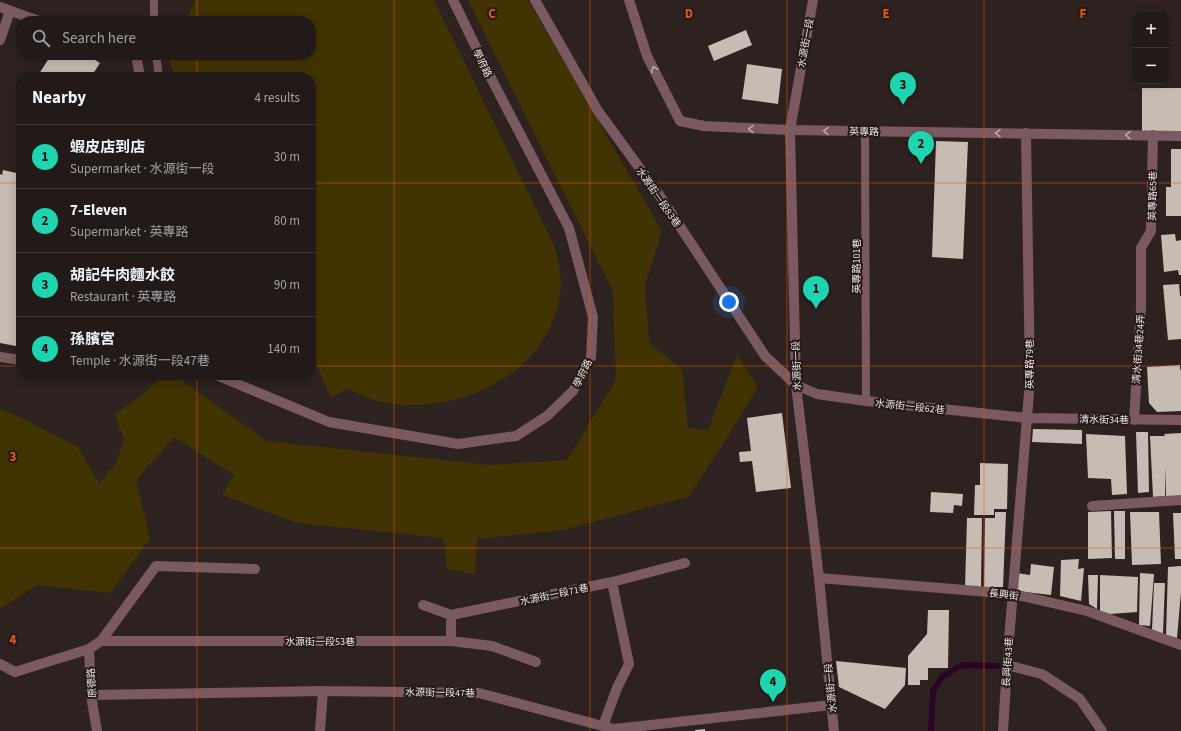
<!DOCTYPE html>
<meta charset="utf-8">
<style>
:root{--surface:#221a18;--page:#2e2725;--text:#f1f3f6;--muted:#a2a1a2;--line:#3f3837;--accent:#1fd5b0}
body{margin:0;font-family:"Source Sans 3","Noto Sans TC",sans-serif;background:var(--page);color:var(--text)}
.controls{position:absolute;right:12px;top:12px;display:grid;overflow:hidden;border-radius:8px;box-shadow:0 2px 10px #0003}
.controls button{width:36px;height:36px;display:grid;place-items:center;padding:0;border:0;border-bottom:1px solid var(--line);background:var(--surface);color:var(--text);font:20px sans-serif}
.you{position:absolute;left:729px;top:302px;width:14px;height:14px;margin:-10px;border:3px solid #fff;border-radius:50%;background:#1a73e8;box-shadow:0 0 0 6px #1a73e833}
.badge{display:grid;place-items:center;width:26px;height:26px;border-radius:50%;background:var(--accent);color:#111;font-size:13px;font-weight:700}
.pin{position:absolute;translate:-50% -33px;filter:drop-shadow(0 1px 2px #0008)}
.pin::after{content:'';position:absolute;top:21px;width:14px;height:12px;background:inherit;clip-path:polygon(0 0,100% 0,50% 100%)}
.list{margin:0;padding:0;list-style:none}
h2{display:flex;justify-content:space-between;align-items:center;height:52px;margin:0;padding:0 16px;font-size:17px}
h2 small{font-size:13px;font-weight:400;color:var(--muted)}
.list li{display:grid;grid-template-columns:26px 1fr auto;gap:12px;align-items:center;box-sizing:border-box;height:64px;padding:0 16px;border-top:1px solid var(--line)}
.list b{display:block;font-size:15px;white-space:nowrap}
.list p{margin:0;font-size:13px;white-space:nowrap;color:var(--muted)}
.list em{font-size:13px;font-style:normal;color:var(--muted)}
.icon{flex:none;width:22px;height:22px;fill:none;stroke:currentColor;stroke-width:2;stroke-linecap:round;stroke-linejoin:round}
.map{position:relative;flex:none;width:1181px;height:731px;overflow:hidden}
.search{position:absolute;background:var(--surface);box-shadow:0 2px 10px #0003;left:16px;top:16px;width:300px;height:44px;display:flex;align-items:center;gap:10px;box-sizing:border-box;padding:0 14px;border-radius:16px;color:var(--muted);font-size:15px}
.panel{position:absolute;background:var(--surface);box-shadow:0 2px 10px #0003;left:16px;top:72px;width:300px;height:308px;border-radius:16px}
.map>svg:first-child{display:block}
.green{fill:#423302}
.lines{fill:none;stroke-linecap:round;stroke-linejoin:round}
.stream{stroke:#2b0323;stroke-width:6}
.building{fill:#c6bcb3}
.service{stroke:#7b5960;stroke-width:8}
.minor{stroke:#7b5960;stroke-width:10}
.tertiary{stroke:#7b5960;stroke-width:10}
.oneway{stroke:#bba7aa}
.grid{fill:none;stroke:#e8590c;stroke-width:1;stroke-opacity:0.55}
.labels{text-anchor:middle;stroke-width:4;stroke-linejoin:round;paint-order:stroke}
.street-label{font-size:10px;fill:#efe7e6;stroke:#231916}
.grid-label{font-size:13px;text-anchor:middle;font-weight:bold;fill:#e8590c;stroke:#231916;stroke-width:4;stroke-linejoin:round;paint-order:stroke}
</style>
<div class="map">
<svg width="1181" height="731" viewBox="0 0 1181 731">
<rect width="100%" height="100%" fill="#2d2220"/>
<path class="green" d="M195 0H434L555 247C558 263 563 278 560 295 550 367 474 407 406 405 398 404 390 404 382 402 370 400 359 394 348 389L331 397 311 355V77H176L166 55H311V21H184L187 19Z
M468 0H528L662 231 645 285 649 342 682 370 688 428 708 430 737 355 758 387 723 444 688 497 563 530 477 539 475 574 447 569 443 538 297 523 222 495 234 475 174 437 136 480 150 539 110 593 37 585 0 609V409L20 417 78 447 99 483 115 465 124 441 115 414 142 395 164 375H174L267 441 489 465 567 460 616 380 613 292Z"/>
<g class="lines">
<path class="stream" d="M931 731 933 691 943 676 962 665 997 666"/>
</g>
<path class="building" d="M746 30 752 45 714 61 708 46Z
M51 55H87L100 63 91 77H37Z
M747 64 782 69 778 104 742 99Z
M1142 88H1181V136L1142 135Z
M936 141 968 142 963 259 932 257Z
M1171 149H1181V216H1166V187H1171Z
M3 170 21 174V253L16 280 21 281V347L0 343V174L2 175Z
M1175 234 1176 241 1181 240V275H1179L1178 270 1164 272 1161 235Z
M1179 284 1180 296H1181V339L1168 340 1163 285Z
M1180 365V370L1181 369V411L1157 412 1149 403 1147 367Z
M292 375H306L294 380Z
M782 413 791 488 756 492 752 461 740 462 739 452 751 451 747 418Z
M1033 429 1082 430V444L1032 442Z
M1136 432H1148L1149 492 1138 493Z
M1181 433V496H1166L1165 466V496L1153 497 1150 436H1165L1164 434Z
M1086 434 1125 436 1127 494 1112 495 1111 479 1088 478Z
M980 463 1008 464 1007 509H994V515H974L975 485H980Z
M931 492 963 494 962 506 954 505 953 513 930 512Z
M1111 511 1112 558 1088 559V512Z
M1114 511H1125V559H1115Z
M995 512H1006L1003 587H984L985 518H995Z
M1130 512H1159L1161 564 1132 565Z
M1173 513H1181V559H1175Z
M967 518H982L981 588H965Z
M1079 559 1078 569 1084 568 1081 601 1060 596 1061 560Z
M1031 564 1054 567 1051 595 1015 591 1017 573 1030 575Z
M1181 566V592L1177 638 1166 635 1168 567Z
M1140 573 1154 574 1150 626 1139 625Z
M1088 575H1098L1097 609 1089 604Z
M1100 575 1138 577 1137 612 1110 614 1100 611Z
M1154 583H1165L1163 634 1152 630Z
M928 610H949L948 668H928V680H920V685H908V656L927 634Z
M836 661 906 668 905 685 885 709 839 687Z
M705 729V731H695V730Z"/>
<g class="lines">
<path class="service" d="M154 21V0
M156 55 159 77
M865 131 866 401"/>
<path class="minor" d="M535 0 598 111 660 196 765 356 796 385 817 394 866 401 1027 418 1181 420
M629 0 647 56 680 121 704 126 790 130 1181 136
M0 7 39 21
M0 40 10 11
M136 55 140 77
M0 357 21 360
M216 375 329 422 458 444 516 436 547 416 573 391 591 357 593 317 569 228 492 80 453 0
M1134 420 1141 307V248L1151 231 1153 135
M1092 506 1181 500
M819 578 1013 594 1087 611 1181 645
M423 605 451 615 612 582 685 563
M101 641H451L492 646 536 662
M451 641V615
M0 664 15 672 89 649
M1007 665 1042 674 1080 699 1102 731
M91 695 323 691 479 693 614 729 831 705
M603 726 617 688 629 664 612 582
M97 731 91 695 89 649 101 641 156 566 255 569
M320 731 323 691
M1003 731 1007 665 1030 380 1026 133"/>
<path class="tertiary" d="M813 0 790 130 796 385 819 578 834 731"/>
</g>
<defs><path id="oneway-chevron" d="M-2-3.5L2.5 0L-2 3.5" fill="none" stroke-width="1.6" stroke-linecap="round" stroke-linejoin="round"/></defs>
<g class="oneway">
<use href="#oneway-chevron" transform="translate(654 69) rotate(-116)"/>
<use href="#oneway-chevron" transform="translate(751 129) rotate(-178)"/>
<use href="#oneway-chevron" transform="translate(826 131) rotate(-179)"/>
<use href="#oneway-chevron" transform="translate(998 133) rotate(-179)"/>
<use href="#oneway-chevron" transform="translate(1128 135) rotate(-179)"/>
</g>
<path class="grid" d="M197 0V21M394 0V731M590 0V731M787 0V731M984 0V731M197 55V77M0 183H21M311 183H1181M0 366H21M311 366H1181M197 375V731M0 548H1181"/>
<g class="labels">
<g class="street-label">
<text transform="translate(805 43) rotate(-80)" y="4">水源街一段</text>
<text transform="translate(483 63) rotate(64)" y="4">學府路</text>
<text transform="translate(864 131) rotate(1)" y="4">英專路</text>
<text transform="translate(1152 196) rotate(-89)" y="4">英專路65巷</text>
<text transform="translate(659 197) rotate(55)" y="4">水源街一段83巷</text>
<text transform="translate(856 266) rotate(-90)" y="4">英專路101巷</text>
<text transform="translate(1138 349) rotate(-86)" y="4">清水街34巷24弄</text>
<text transform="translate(1029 364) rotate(-90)" y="4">英專路79巷</text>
<text transform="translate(796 366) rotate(-92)" y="4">水源街一段</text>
<text transform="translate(582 373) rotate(-64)" y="4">學府路</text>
<text transform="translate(910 406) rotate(6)" y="4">水源街一段62巷</text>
<text transform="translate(1104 419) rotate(1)" y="4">清水街34巷</text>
<text transform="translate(554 594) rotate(-12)" y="4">水源街一段71巷</text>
<text transform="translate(1004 594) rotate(7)" y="4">長興街</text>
<text x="320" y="645">水源街一段53巷</text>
<text transform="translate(1007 662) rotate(-86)" y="4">長興街43巷</text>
<text transform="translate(91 683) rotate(-94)" y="4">原德路</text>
<text transform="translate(830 688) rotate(-96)" y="4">水源街一段</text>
<text transform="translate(440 692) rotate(1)" y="4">水源街一段47巷</text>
</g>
</g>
<g class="grid-label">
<text x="492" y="18">C</text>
<text x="689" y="18">D</text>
<text x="886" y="18">E</text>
<text x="1083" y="18">F</text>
<text x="13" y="461">3</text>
<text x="13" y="644">4</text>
</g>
</svg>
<div class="controls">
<button>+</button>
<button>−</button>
</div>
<div class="you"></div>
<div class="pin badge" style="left:816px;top:309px">1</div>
<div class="pin badge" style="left:921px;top:164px">2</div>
<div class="pin badge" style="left:903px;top:105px">3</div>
<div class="pin badge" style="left:773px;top:702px">4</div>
<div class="search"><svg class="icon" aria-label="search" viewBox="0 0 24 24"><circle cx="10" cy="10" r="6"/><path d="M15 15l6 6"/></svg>Search here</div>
<section class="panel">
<h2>Nearby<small>4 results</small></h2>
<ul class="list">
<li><span class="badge">1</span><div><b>蝦皮店到店</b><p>Supermarket · 水源街一段</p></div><em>30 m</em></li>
<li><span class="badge">2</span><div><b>7-Eleven</b><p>Supermarket · 英專路</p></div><em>80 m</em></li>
<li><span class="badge">3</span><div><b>胡記牛肉麵水餃</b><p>Restaurant · 英專路</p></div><em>90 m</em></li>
<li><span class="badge">4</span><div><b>孫臏宮</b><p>Temple · 水源街一段47巷</p></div><em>140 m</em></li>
</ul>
</section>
</div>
